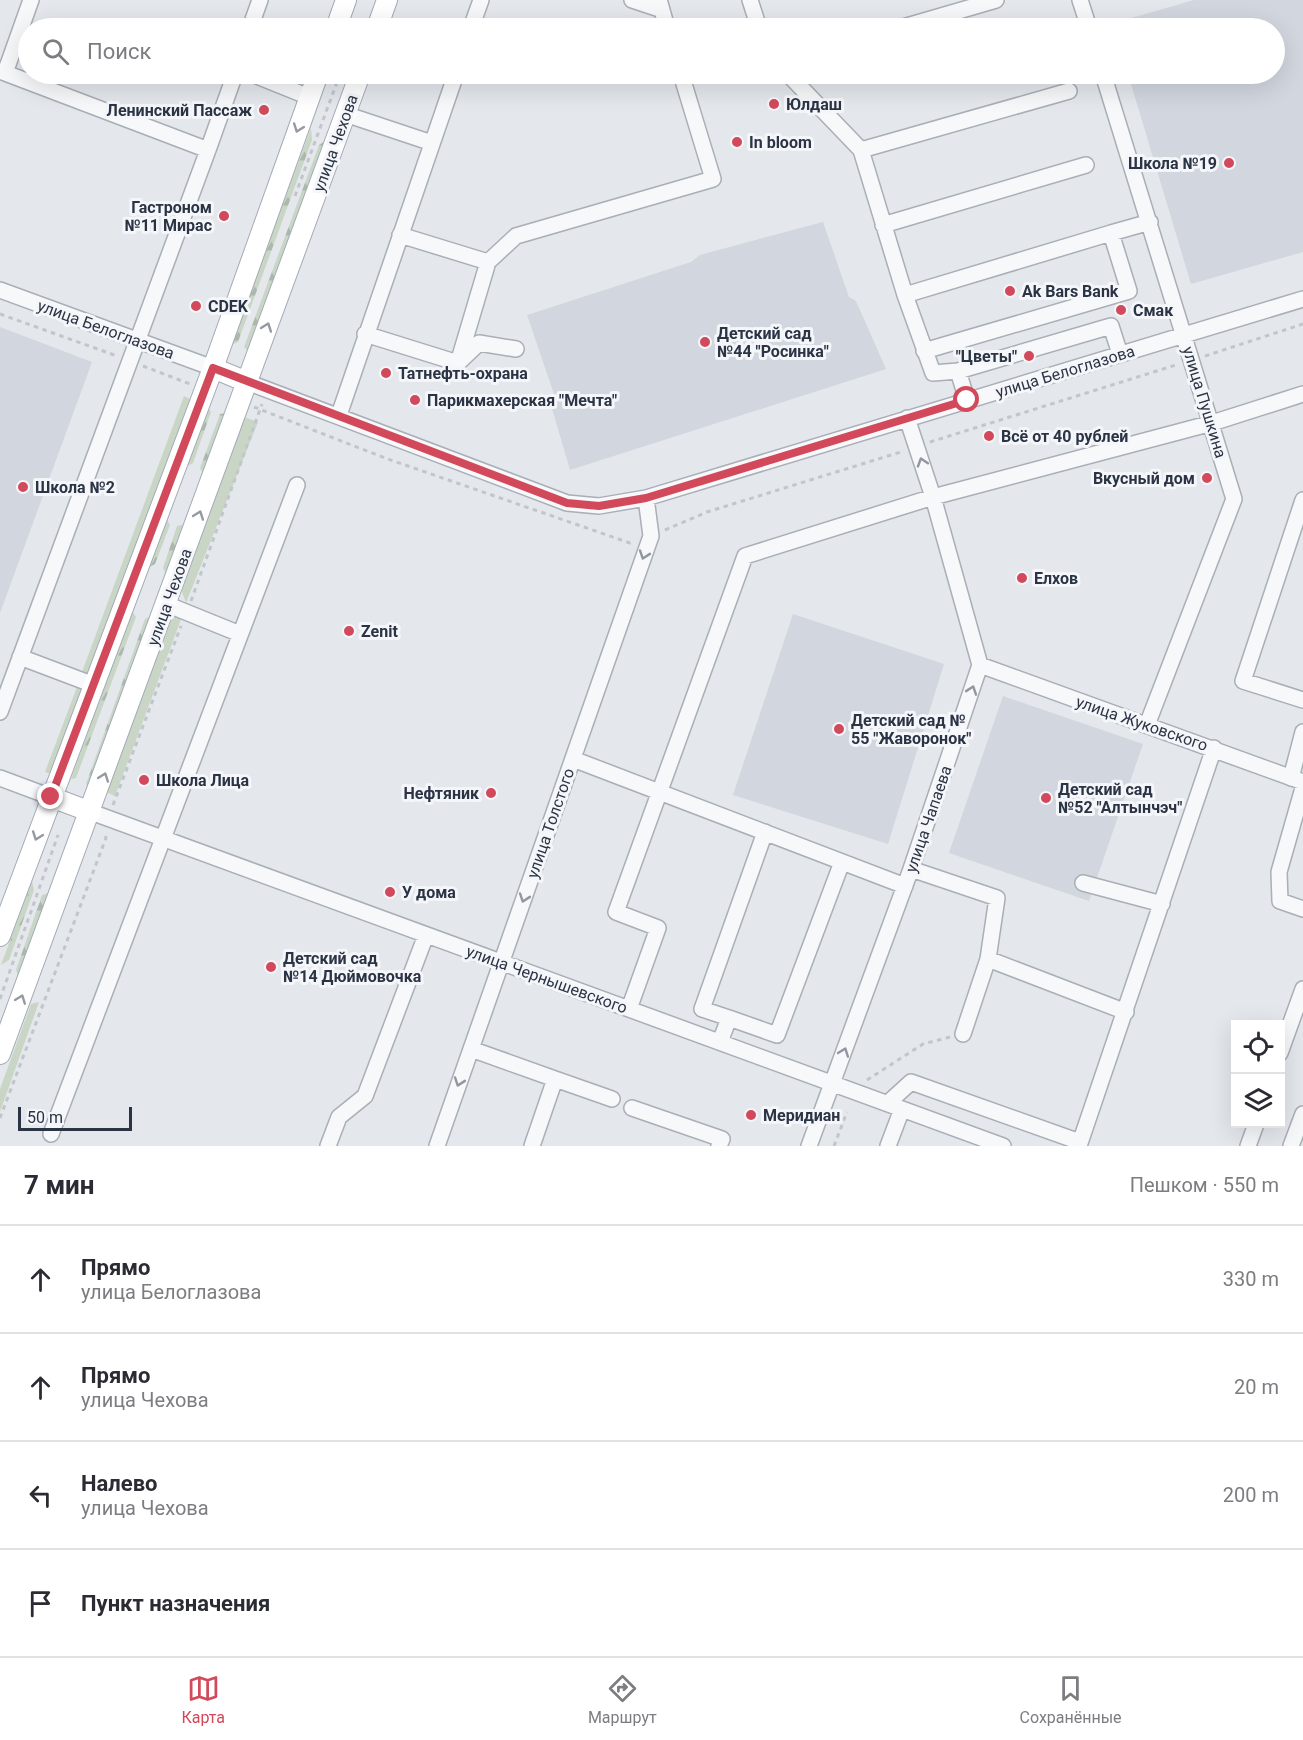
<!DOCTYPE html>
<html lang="ru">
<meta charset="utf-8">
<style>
:root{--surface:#fff;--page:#f7f7f7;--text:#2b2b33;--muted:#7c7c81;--line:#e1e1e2;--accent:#d1495b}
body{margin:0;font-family:Roboto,sans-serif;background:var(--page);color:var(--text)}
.controls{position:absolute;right:18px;bottom:18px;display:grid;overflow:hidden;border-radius:0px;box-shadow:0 6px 24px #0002}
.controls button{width:54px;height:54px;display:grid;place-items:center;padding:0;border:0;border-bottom:2px solid var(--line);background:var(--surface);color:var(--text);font:30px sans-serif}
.scale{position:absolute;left:18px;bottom:15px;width:114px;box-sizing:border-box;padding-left:6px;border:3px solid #2b3445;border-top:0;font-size:16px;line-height:21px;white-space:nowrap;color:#2b3445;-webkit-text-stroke:4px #f4f6f9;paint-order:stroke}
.stop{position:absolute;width:18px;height:18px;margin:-14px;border:4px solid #d1495b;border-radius:50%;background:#fff}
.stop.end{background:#d1495b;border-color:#fff;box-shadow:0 2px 6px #0008}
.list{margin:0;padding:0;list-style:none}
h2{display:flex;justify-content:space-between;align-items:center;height:78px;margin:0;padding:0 24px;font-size:26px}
h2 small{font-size:20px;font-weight:400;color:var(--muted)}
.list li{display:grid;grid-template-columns:39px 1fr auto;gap:18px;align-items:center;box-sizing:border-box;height:108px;padding:0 24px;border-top:2px solid var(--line)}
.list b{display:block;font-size:22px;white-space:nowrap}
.list p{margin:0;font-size:20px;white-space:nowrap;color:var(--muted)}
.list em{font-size:20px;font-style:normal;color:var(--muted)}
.icon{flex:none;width:33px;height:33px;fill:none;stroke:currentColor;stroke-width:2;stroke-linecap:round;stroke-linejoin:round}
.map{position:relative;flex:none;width:1303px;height:1146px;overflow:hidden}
.search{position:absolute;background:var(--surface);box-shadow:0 6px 24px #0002;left:18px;right:18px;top:18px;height:66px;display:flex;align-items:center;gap:15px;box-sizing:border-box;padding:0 21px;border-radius:33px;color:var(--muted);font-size:22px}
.sheet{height:510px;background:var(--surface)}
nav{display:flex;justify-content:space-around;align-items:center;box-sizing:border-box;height:84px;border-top:2px solid var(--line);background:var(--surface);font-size:16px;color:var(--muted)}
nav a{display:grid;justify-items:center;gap:3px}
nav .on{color:var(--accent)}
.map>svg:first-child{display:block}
.built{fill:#d2d6de}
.grass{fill:#c9d6c5}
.forest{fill:url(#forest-firs)}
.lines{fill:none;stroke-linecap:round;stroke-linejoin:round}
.minor-casing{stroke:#a9aeb7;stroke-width:18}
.major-casing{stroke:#a3abb8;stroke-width:22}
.path{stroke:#c2c5cb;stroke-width:3;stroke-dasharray:4.5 4.5;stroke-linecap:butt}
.minor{stroke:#f7f8fa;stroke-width:15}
.major{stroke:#fff;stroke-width:20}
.oneway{stroke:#959aa2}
.oneway2{stroke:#9196a0}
.route{stroke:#d1495b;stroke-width:8}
.poi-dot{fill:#d1495b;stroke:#f4f6f9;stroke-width:2}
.labels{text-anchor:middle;stroke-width:6;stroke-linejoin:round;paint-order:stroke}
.poi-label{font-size:16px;font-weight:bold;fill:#2b3445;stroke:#f4f6f9;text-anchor:start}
.street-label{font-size:16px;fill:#2b3445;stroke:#f4f6f9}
</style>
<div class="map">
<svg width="1303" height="1146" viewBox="0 0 1303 1146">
<defs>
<pattern id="forest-firs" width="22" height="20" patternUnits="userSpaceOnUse" patternTransform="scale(1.5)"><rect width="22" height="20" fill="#c9d6c5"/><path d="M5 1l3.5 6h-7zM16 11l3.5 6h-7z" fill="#adb8ab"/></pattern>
</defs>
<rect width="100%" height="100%" fill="#e4e7ec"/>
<path class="built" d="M1194 0H1303V252L1191 284 1128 74H1274V28H1115L1114 23Z
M823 222 849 297 856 301 886 369 570 470 551 405 555 397 527 315 691 262 700 255Z
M0 327 92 362 0 613Z
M793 614 944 664 888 844 733 795Z
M1003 696 1143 744 1089 901 949 853Z"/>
<path class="grass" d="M184 396 190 399 88 675 82 672Z
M244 417 258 422 186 603 181 589Z
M183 614 115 796 106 792 169 619Z
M77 687 83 689 51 774 45 772Z
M39 1002 0 1112V1089L31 1004Z"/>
<path class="forest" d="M311 128 312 140 238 342 231 345Z
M328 139 249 353 244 347 319 145Z
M207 406 211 412 193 463 184 468Z
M227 413 204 476 200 468 220 414Z
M166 518 170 525 155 564 147 569Z
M187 524 167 576 163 568 177 526Z
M132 611 136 617 76 778 71 779Z
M153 615 90 788 86 784 145 619Z
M32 881 34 890 9 960 1 965Z
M52 892 19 979 16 970 42 895Z"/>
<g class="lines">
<defs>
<path id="minor" d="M632 0 662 10
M750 0 759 28
M1080 0 1089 28
M660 3 667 28
M250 28 260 0
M471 28 481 0
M900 28 996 0
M0 71 208 150 0 712
M5 73 31 0
M252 74 309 97
M788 74 861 150 905 295 1111 233 1129 291 924 351
M1103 74 1234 499 1147 725
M345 114 432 143
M208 150 235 74
M861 150 1069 91
M883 225 1086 165
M1111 233 1150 222
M400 235 488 262
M0 290 213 368
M905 295 933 373 958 371 967 400
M365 334 458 363 488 262 516 236 713 179 681 74
M458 363 479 343 516 349
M958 371 1111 326 1120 354
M247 382 567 503 599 506 646 498 1303 299
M339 415 456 74
M1303 500 1243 681 1303 700
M166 604 240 634
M20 657 94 685
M980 665 1303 782
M573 759 905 886
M0 778 51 797
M1291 778 1303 732
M1303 788 1279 872 1280 901 1303 909
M91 812 1003 1146
M911 869 997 898 988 959 1126 1012
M1083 883 1162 904
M629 1009 658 928 616 912 745 556 933 497 1212 423 1303 394
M729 1018 702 1009 765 832
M963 1034 988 959
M720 1042 729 1018 777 1035 842 862
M471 1049 555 1079 532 1146
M1280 1053 1303 989
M555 1079 612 1099
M888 1103 911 1082 1080 1142
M632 1108 722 1139 719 1146
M51 1134 297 485
M328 1146 339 1117 365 1096 426 935
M437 1146 651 536 646 498
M809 1146 911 869 980 665 933 497 907 418
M888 1146 902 1109
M1079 1146 1214 748
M1248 1146 1256 1124
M1291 1146 1303 1114"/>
<path id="major" d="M336 28 346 0
M377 28 387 0
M213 368 247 382
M51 797 91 812
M0 936 213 368 318 74
M0 1054 360 74"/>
</defs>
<use href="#minor" class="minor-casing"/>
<use href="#major" class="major-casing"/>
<path class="path" d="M357 28 360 19
M295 196 340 74
M0 314 117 356
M1205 356 1303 324
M143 366 190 384
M254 407 385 458 630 543 634 542
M930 442 1179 364
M665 530 707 512 904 451
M191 601 262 404
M113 805 181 626
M0 999 58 835
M867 1080 923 1044 950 1037
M0 1118 106 838 104 834
M834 1146 847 1112"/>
<use href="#minor" class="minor"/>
<use href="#major" class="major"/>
</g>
<defs><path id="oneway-chevron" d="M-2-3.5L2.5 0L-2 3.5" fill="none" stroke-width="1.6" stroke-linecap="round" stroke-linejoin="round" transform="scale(1.5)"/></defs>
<g class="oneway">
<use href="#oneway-chevron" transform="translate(298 128) rotate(110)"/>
<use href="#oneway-chevron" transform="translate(267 327) rotate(-70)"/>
<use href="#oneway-chevron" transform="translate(199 515) rotate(-70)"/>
<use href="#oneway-chevron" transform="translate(104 777) rotate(-70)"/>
<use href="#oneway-chevron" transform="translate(37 836) rotate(110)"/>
<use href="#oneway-chevron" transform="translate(21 999) rotate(-69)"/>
</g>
<g class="oneway2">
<use href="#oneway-chevron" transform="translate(922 462) rotate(-108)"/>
<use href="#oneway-chevron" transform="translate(644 555) rotate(109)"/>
<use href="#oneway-chevron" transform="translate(972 690) rotate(-71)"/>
<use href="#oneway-chevron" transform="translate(524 898) rotate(109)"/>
<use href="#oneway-chevron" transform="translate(844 1052) rotate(-70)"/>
<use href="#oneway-chevron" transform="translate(459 1082) rotate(109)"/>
</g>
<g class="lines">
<path class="route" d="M51 797 213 368 567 503 599 506 646 498 967 400"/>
</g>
<g class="poi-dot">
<circle cx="774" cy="104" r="6"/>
<circle cx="264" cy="110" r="6"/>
<circle cx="737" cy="142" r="6"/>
<circle cx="1229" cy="163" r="6"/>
<circle cx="224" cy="216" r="6"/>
<circle cx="1010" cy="291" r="6"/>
<circle cx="196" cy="306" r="6"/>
<circle cx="1121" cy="310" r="6"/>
<circle cx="705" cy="342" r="6"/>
<circle cx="1029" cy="356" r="6"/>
<circle cx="386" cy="373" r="6"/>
<circle cx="415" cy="400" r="6"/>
<circle cx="989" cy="436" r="6"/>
<circle cx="1207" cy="478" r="6"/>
<circle cx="23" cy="487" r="6"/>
<circle cx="1022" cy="578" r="6"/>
<circle cx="349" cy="631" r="6"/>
<circle cx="839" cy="729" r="6"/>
<circle cx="144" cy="780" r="6"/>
<circle cx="491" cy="793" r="6"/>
<circle cx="1046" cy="798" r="6"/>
<circle cx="390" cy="892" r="6"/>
<circle cx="271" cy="967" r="6"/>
<circle cx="751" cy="1115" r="6"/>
</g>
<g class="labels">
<g class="poi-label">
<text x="786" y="110">Юлдаш</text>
<text x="252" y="116" text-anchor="end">Ленинский Пассаж</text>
<text x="749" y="148">In bloom</text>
<text x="1217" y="169" text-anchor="end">Школа №19</text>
<text x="212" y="213" text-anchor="end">Гастроном<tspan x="212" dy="18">№11 Мирас</tspan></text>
<text x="1022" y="297">Ak Bars Bank</text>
<text x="208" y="312">CDEK</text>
<text x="1133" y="316">Смак</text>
<text x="717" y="339">Детский сад<tspan x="717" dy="18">№44 "Росинка"</tspan></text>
<text x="1017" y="362" text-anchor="end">"Цветы"</text>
<text x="398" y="379">Татнефть-охрана</text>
<text x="427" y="406">Парикмахерская "Мечта"</text>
<text x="1001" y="442">Всё от 40 рублей</text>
<text x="1195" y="484" text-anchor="end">Вкусный дом</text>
<text x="35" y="493">Школа №2</text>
<text x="1034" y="584">Елхов</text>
<text x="361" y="637">Zenit</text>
<text x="851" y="726">Детский сад №<tspan x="851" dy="18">55 "Жаворонок"</tspan></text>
<text x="156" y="786">Школа Лица</text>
<text x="1058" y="795">Детский сад<tspan x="1058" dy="18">№52 "Алтынчэч"</tspan></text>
<text x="479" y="799" text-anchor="end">Нефтяник</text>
<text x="402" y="898">У дома</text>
<text x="283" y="964">Детский сад<tspan x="283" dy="18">№14 Дюймовочка</tspan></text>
<text x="763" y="1121">Меридиан</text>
</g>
<g class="street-label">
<text transform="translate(335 143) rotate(-70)" y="6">улица Чехова</text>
<text transform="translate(106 329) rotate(20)" y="6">улица Белоглазова</text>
<text transform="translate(1065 371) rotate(-17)" y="6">улица Белоглазова</text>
<text transform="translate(1205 402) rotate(73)" y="6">улица Пушкина</text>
<text transform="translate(169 597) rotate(-70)" y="6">улица Чехова</text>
<text transform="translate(1142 723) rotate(19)" y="6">улица Жуковского</text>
<text transform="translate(928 819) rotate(-71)" y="6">улица Чапаева</text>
<text transform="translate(550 823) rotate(-71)" y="6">улица Толстого</text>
<text transform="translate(547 979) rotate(20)" y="6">улица Чернышевского</text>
</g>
</g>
</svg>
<div class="controls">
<button><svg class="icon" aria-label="locate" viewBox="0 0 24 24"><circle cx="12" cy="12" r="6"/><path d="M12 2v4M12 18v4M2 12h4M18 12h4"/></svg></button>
<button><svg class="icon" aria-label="layers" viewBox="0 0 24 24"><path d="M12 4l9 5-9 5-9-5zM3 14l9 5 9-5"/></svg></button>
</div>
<div class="scale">50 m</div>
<div class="stop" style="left:967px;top:400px"></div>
<div class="stop end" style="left:51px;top:797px"></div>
<div class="search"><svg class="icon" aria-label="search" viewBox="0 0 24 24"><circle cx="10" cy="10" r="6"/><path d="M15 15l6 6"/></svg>Поиск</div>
</div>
<section class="sheet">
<h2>7 мин<small>Пешком · 550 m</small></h2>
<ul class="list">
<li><svg class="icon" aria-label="ahead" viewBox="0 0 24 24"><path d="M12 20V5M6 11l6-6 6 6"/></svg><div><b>Прямо</b><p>улица Белоглазова</p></div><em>330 m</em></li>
<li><svg class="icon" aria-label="ahead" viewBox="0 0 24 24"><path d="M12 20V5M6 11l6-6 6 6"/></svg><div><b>Прямо</b><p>улица Чехова</p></div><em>20 m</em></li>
<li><svg class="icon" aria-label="left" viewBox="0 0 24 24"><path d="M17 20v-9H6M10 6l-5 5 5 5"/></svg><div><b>Налево</b><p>улица Чехова</p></div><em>200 m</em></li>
<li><svg class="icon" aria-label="arrive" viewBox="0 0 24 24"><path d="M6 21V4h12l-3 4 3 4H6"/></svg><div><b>Пункт назначения</b></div></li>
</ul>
</section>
<nav>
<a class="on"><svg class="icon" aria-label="map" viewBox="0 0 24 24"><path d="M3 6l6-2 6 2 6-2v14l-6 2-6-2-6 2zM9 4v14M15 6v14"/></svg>Карта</a>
<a><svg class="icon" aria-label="directions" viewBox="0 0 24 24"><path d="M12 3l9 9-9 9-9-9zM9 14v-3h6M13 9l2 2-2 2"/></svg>Маршрут</a>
<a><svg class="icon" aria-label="saved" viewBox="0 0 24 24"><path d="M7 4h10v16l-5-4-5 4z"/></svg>Сохранённые</a>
</nav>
